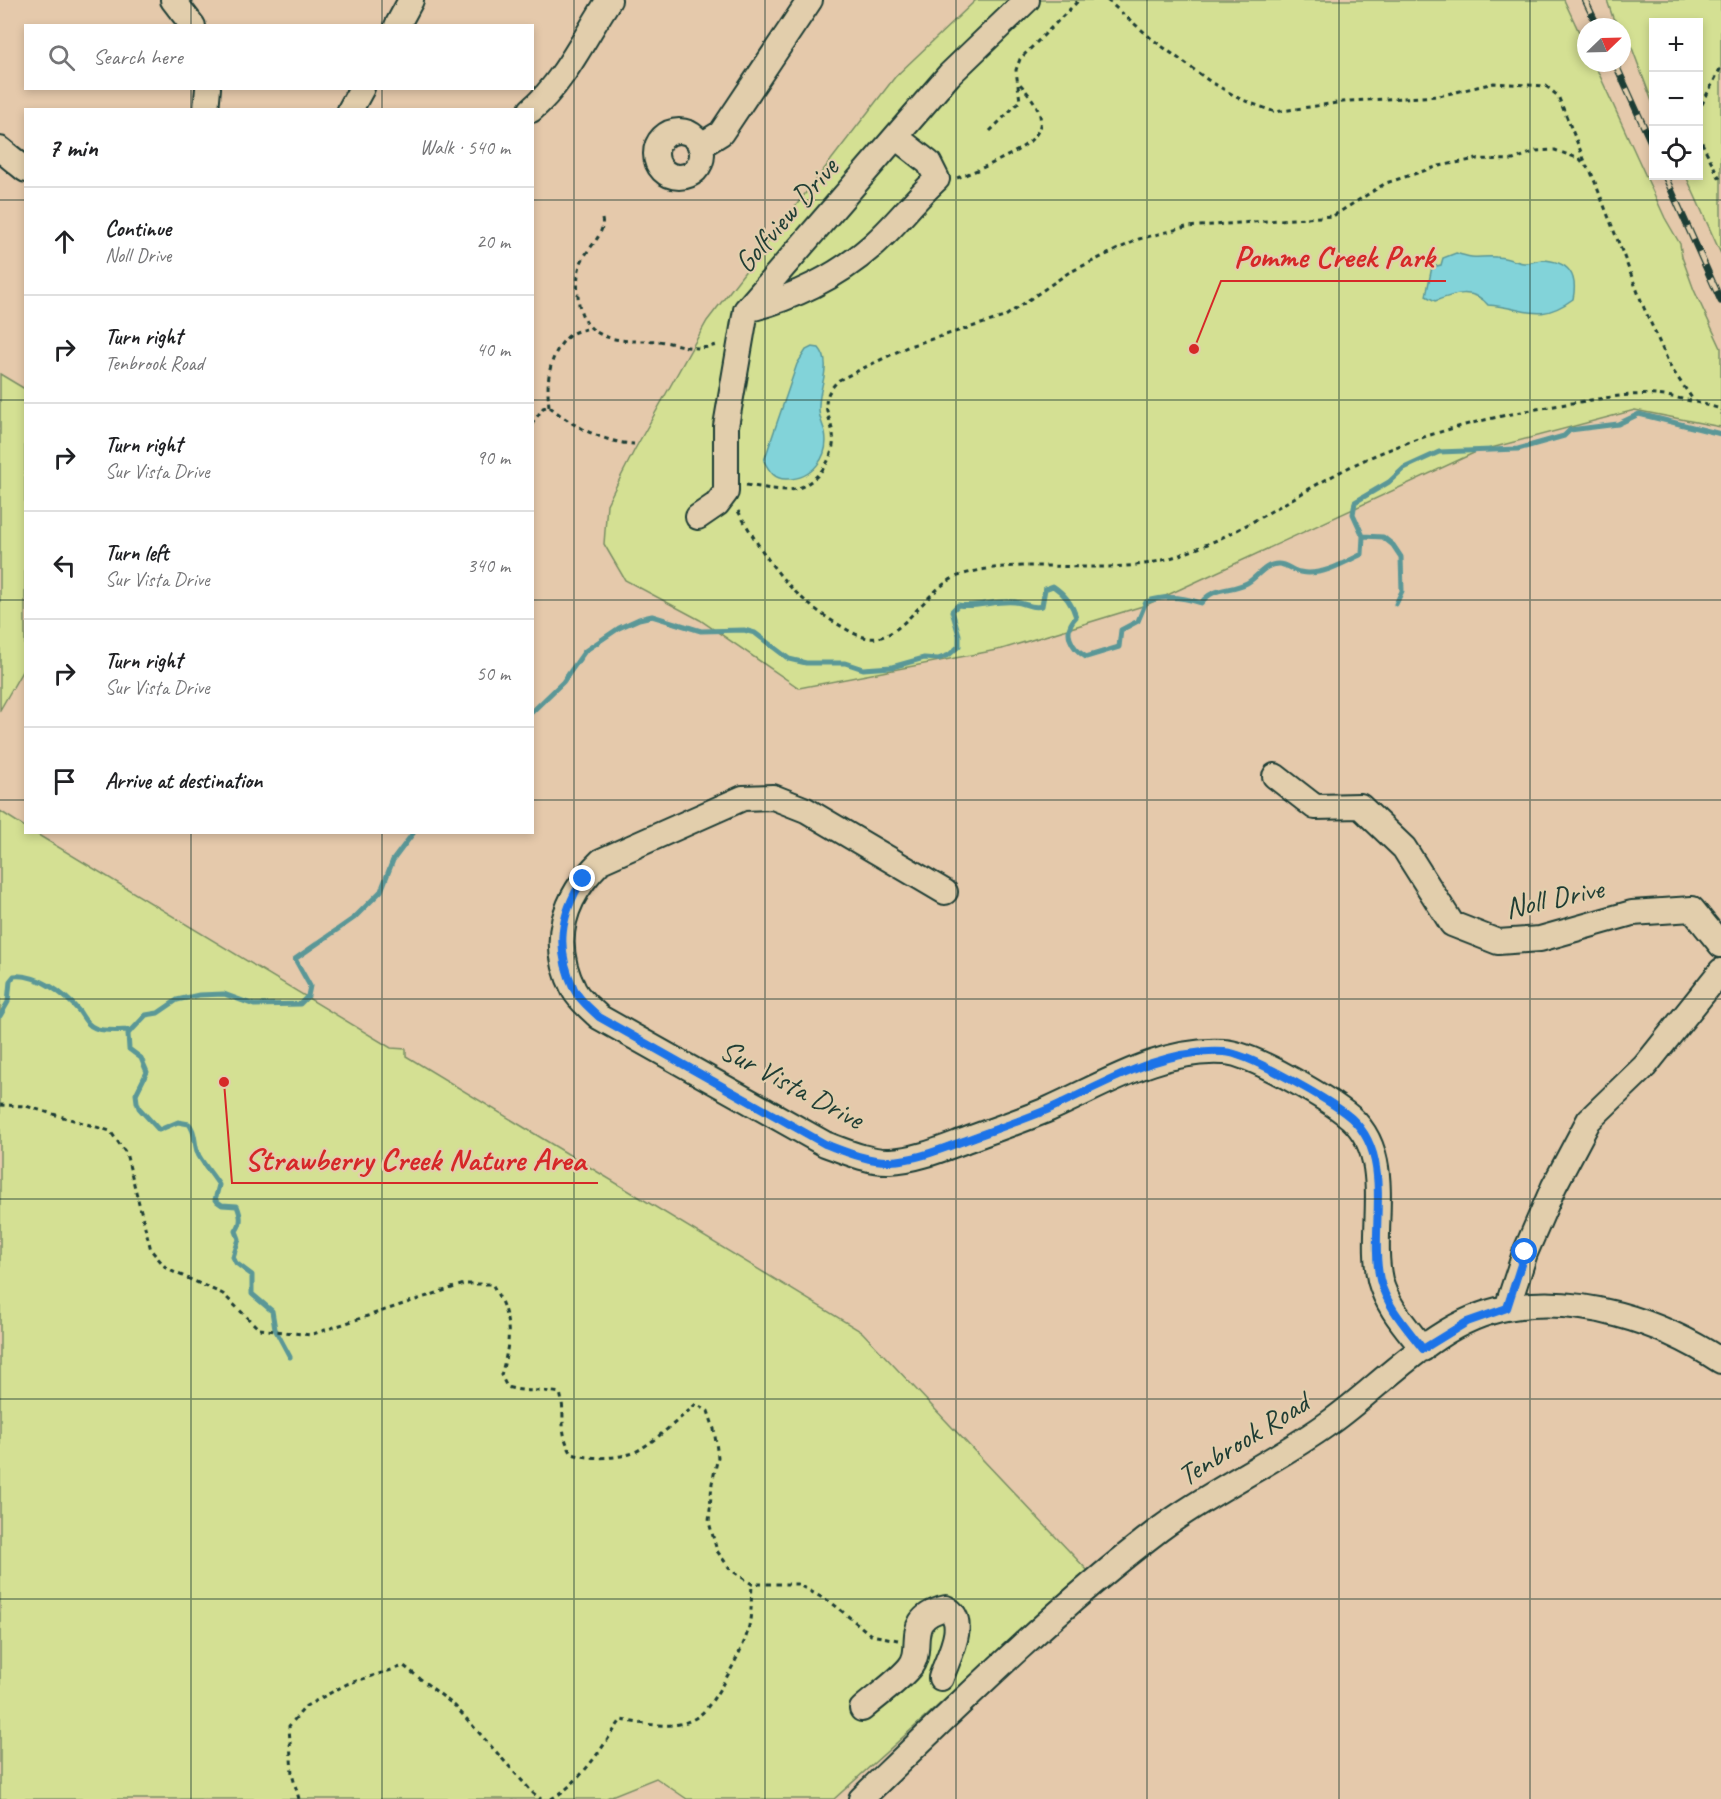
<!DOCTYPE html>
<meta charset="utf-8">
<style>
:root{--surface:#fff;--page:#f6f6f6;--text:#202124;--muted:#757577;--line:#e0e0e0}
body{margin:0;font-family:Caveat,sans-serif;background:var(--page);color:var(--text)}
.controls{position:absolute;right:18px;top:18px;display:grid;overflow:hidden;border-radius:0px;box-shadow:0 3px 9px #0003}
.controls button{width:54px;height:54px;display:grid;place-items:center;padding:0;border:0;border-bottom:2px solid var(--line);background:var(--surface);color:var(--text);font:30px sans-serif}
.compass{position:absolute;left:1577px;top:18px;width:54px;height:54px;border-radius:50%;background:var(--surface);box-shadow:0 3px 9px #0003;rotate:67deg}
.stop{position:absolute;width:18px;height:18px;margin:-14px;border:4px solid #1a73e8;border-radius:50%;background:#fff}
.stop.end{background:#1a73e8;border-color:#fff;box-shadow:0 2px 6px #0008}
.list{margin:0;padding:0;list-style:none}
h2{display:flex;justify-content:space-between;align-items:center;height:78px;margin:0;padding:0 24px;font-size:26px}
h2 small{font-size:20px;font-weight:400;color:var(--muted)}
.list li{display:grid;grid-template-columns:39px 1fr auto;gap:18px;align-items:center;box-sizing:border-box;height:108px;padding:0 24px;border-top:2px solid var(--line)}
.list b{display:block;font-size:22px;white-space:nowrap}
.list p{margin:0;font-size:20px;white-space:nowrap;color:var(--muted)}
.list em{font-size:20px;font-style:normal;color:var(--muted)}
.icon{flex:none;width:33px;height:33px;fill:none;stroke:currentColor;stroke-width:2;stroke-linecap:round;stroke-linejoin:round}
.map{position:relative;flex:none;width:1721px;height:1799px;overflow:hidden}
.search{position:absolute;background:var(--surface);box-shadow:0 3px 9px #0003;left:24px;top:24px;width:510px;height:66px;display:flex;align-items:center;gap:15px;box-sizing:border-box;padding:0 21px;border-radius:0px;color:var(--muted);font-size:22px}
.panel{position:absolute;background:var(--surface);box-shadow:0 3px 9px #0003;left:24px;top:108px;width:510px;height:726px;border-radius:0px}
.map>svg:first-child{display:block}
.green{fill:#d4e093;stroke:#7a8e64;stroke-width:1.5}
.water{fill:#82d3d9;stroke:#5a9797;stroke-width:1.5}
.lines{fill:none;stroke-linecap:round;stroke-linejoin:round}
.stream{stroke:#5a9797;stroke-width:5}
.minor-casing{stroke:#1f3d34;stroke-width:28}
.path{stroke:#1f3d34;stroke-width:3;stroke-dasharray:4.5 4.5;stroke-linecap:butt}
.minor{stroke:#e2ceac;stroke-width:24}
.rail-casing{stroke:#1f3d34;stroke-width:7}
.rail{stroke:#e2ceac;stroke-width:4.5;stroke-dasharray:14;stroke-linecap:butt}
.route{stroke:#1a73e8;stroke-width:8}
.grid{fill:none;stroke:#1f3d34;stroke-width:1.5;stroke-opacity:0.55}
.labels{text-anchor:middle;stroke-width:4.5;stroke-linejoin:round;paint-order:stroke}
.street-label{font-size:30px;fill:#1f3d34;stroke:#e2ceac}
.leader{fill:none;stroke:#d62828;stroke-width:2}
.callout-dot{fill:#d62828;stroke:#e2ceac;stroke-width:2}
.callout-label{font-size:32px;text-anchor:middle;font-weight:bold;fill:#d62828;stroke:#e2ceac;stroke-width:4.5;stroke-linejoin:round;paint-order:stroke}
</style>
<div class="map">
<svg width="1721" height="1799" viewBox="0 0 1721 1799">
<rect width="100%" height="100%" fill="#e5c9ab"/>
<filter id="ink" filterUnits="userSpaceOnUse"><feTurbulence type="fractalNoise" baseFrequency=".0167" numOctaves="2"/><feDisplacementMap in="SourceGraphic" scale="12" xChannelSelector="R" yChannelSelector="G"/><feConvolveMatrix kernelMatrix="1 2 1 2 8 2 1 2 1" color-interpolation-filters="sRGB"/></filter>
<g filter="url(#ink)">
<path class="green" d="M976 0H1564L1586 47V63H1594L1665 218 1680 244 1682 257 1694 290 1721 348V427L1635 410 1476 452 1146 605 1002 649 799 688 700 620 625 580 604 544 607 504 635 449 707 321 895 77Z
M1607 0H1721V254L1686 176H1698V22H1654L1653 104 1626 32 1613 18Z
M0 374 25 389V666L0 710Z
M0 811 25 827 26 832 35 833 391 1048 406 1049V1056L862 1332 1088 1571 834 1799H687L656 1778 604 1799H0Z"/>
<path class="water" d="M1456 253C1477 260 1477 256 1496 257 1506 257 1515 262 1524 263 1530 264 1536 260 1542 260 1569 261 1578 275 1573 299 1538 325 1524 307 1488 305 1473 287 1454 294 1435 301L1426 296 1432 267 1441 265 1443 258Z
M812 347 819 348C833 364 819 386 819 406 818 416 822 422 825 432 830 457 812 479 787 479 775 480 769 471 764 461L797 364 806 350Z"/>
<g class="lines">
<path class="stream" d="M1363 536 1383 537 1393 545 1401 557 1402 591 1396 604
M532 712 563 682 585 651 619 628 639 619 652 616 701 631 744 630 755 633 789 659 806 663H845L863 669 892 667 924 658 938 659 949 655 959 646V635L952 611 958 605C977 608 995 600 1015 602 1026 603 1031 609 1042 606L1045 589 1053 586C1065 594 1072 603 1076 617 1062 631 1071 648 1086 657L1119 647 1121 630 1138 621 1146 602C1164 595 1183 597 1201 603 1214 586 1230 592 1247 583 1258 577 1264 564 1278 564 1287 564 1292 571 1300 572 1320 577 1344 563 1362 554L1363 536 1353 514 1355 502 1389 482 1404 468 1439 452 1518 449 1564 436 1570 430 1618 424 1639 414 1721 434
M0 1016 8 1002 10 981 14 976C38 974 64 993 79 1011 84 1018 86 1024 95 1028 104 1032 121 1030 132 1030L146 1015 158 1013 177 1000 199 995 224 994 254 1005 300 1004 308 996 310 986 295 959 354 918 381 891 393 860 414 832
M131 1030 128 1034 129 1049 141 1058 147 1072 136 1094 137 1102 139 1108 159 1130 178 1122 189 1124C197 1133 193 1145 199 1156 205 1166 213 1176 219 1185L215 1200 222 1205 237 1206C241 1216 242 1222 236 1231L239 1239 233 1257 236 1263 252 1275V1294L272 1311 275 1329 290 1357"/>
<defs>
<path id="minor" d="M173 0 193 26
M397 26 411 0
M206 110 208 88
M350 110 362 88
M531 110C564 82 585 36 609 0
M656 154a23 23 0 1 1 46 0a23 23 0 1 1-46 0Z
M700 146 721 133 810 0
M0 149 26 170
M746 310C791 299 837 277 872 246 895 226 914 200 937 179L929 163 896 137
M698 517 717 504 726 492V426L746 310 949 75 1027 0
M1275 776 1315 807 1360 806 1404 848 1452 924 1498 942 1540 939 1632 913 1692 909 1721 945
M945 892 806 810 773 797 743 798 601 861C564 897 549 941 574 990 579 1000 591 1009 599 1017L825 1144C844 1151 869 1162 890 1161 917 1160 944 1148 969 1139 996 1129 1023 1120 1049 1109 1105 1084 1161 1048 1224 1052 1251 1053 1323 1096 1345 1113 1398 1152 1368 1226 1380 1280 1387 1307 1407 1328 1423 1349
M1507 1308 1525 1253 1554 1186 1589 1120 1645 1066 1721 971
M862 1709C878 1695 896 1683 909 1668 927 1648 900 1619 946 1608 970 1621 947 1659 941 1678
M861 1799C955 1708 1056 1608 1160 1529 1214 1489 1275 1462 1329 1423 1384 1384 1437 1320 1507 1308 1580 1295 1660 1321 1721 1361"/>
</defs>
<use href="#minor" class="minor-casing"/>
<path class="path" d="M1107 0 1152 39 1208 80 1240 99 1275 112 1350 101 1439 96 1494 83 1546 86 1558 96 1586 164
M1698 122 1700 108 1721 67
M1698 125 1701 141 1721 181
M990 131 1020 101 1016 70 1020 59 1079 0
M957 178C976 171 992 164 1009 155 1051 133 1048 114 1018 82
M602 219C606 235 586 249 581 263 577 273 577 284 578 295 580 337 612 342 647 341 676 339 687 355 720 344
M549 406C546 381 549 352 570 335 576 330 582 331 588 328
M532 424 543 408 549 406C570 425 605 443 634 444
M746 485C760 487 774 490 788 490 813 489 837 459 833 434 829 411 817 401 839 380L909 346 1004 317 1068 273 1139 239 1186 227 1333 216 1386 183 1439 166 1477 159 1513 160 1536 151 1555 150 1580 159 1591 172 1644 308 1671 368 1694 401
M738 511C766 559 786 592 834 622 845 628 857 637 869 638 902 643 926 586 961 575 1028 554 1103 579 1170 558 1240 537 1296 492 1362 461 1430 430 1506 413 1579 402 1605 398 1630 393 1656 395 1678 397 1700 403 1721 409
M0 1105 26 1106 110 1131 126 1153 151 1250 167 1269 223 1294 259 1329 310 1335 464 1284H492C512 1317 512 1338 501 1375L507 1387C527 1393 539 1389 560 1393 567 1418 557 1429 572 1454 589 1459 615 1459 633 1453 648 1447 683 1416 696 1404L708 1411 714 1429 718 1457 712 1483 709 1522 717 1551 731 1570 752 1584H797L832 1603 871 1635 898 1640
M299 1799 292 1774 289 1726 306 1706 347 1684 404 1666 455 1706 533 1793 541 1799
M551 1799C580 1784 602 1747 621 1720 645 1724 680 1732 701 1714 714 1704 745 1646 748 1630 752 1615 751 1599 752 1584"/>
<use href="#minor" class="minor"/>
<defs>
<path id="rail" d="M1585 0 1598 27
M1615 63 1654 149
M1665 176 1721 301"/>
</defs>
<use href="#rail" class="rail-casing"/>
<use href="#rail" class="rail"/>
</g>
</g>
<g class="lines" filter="url(#ink)">
<path class="route" d="M583 879C560 915 555 949 574 989 579 1000 591 1009 599 1017L825 1144C844 1151 869 1162 890 1161 917 1160 944 1148 969 1139 996 1129 1023 1120 1049 1109 1105 1084 1161 1048 1224 1052 1248 1053 1325 1098 1345 1113 1398 1152 1368 1226 1380 1280 1387 1307 1407 1328 1423 1349L1467 1322 1507 1308 1525 1252"/>
</g>
<path class="grid" d="M191 0V26M382 0V26M574 0V1799M765 0V1799M956 0V1799M1147 0V1799M1339 0V1799M1530 0V1799M191 88V110M382 88V110M0 200H26M532 200H1721M0 400H26M532 400H1721M0 600H26M532 600H1721M0 800H26M532 800H1721M191 832V1799M382 832V1799M0 999H1721M0 1199H1721M0 1399H1721M0 1599H1721"/>
<g class="labels">
<g class="street-label">
<text transform="translate(786 215) rotate(-49)" y="10">Golfview Drive</text>
<text transform="translate(1554 898) rotate(-12)" y="10">Noll Drive</text>
<text transform="translate(792 1084) rotate(28)" y="10">Sur Vista Drive</text>
<text transform="translate(1243 1439) rotate(-32)" y="10">Tenbrook Road</text>
</g>
</g>
<path class="leader" d="M1194 349L1221 281H1446M224 1082L232 1183H598"/>
<g class="callout-dot">
<circle cx="1194" cy="349" r="6"/>
<circle cx="224" cy="1082" r="6"/>
</g>
<g class="callout-label">
<text x="1334" y="267">Pomme Creek Park</text>
<text x="415" y="1170">Strawberry Creek Nature Area</text>
</g>
</svg>
<div class="controls">
<button>+</button>
<button>−</button>
<button><svg class="icon" aria-label="locate" viewBox="0 0 24 24"><circle cx="12" cy="12" r="6"/><path d="M12 2v4M12 18v4M2 12h4M18 12h4"/></svg></button>
</div>
<svg class="compass" viewBox="-18 -18 36 36"><path d="M0-13l5 13h-10z" fill="#e53935"/><path d="M0 13l5-13h-10z" fill="#757577"/></svg>
<div class="stop" style="left:1525px;top:1252px"></div>
<div class="stop end" style="left:583px;top:879px"></div>
<div class="search"><svg class="icon" aria-label="search" viewBox="0 0 24 24"><circle cx="10" cy="10" r="6"/><path d="M15 15l6 6"/></svg>Search here</div>
<section class="panel">
<h2>7 min<small>Walk · 540 m</small></h2>
<ul class="list">
<li><svg class="icon" aria-label="ahead" viewBox="0 0 24 24"><path d="M12 20V5M6 11l6-6 6 6"/></svg><div><b>Continue</b><p>Noll Drive</p></div><em>20 m</em></li>
<li><svg class="icon" aria-label="right" viewBox="0 0 24 24"><path d="M7 20v-9h11M14 6l5 5-5 5"/></svg><div><b>Turn right</b><p>Tenbrook Road</p></div><em>40 m</em></li>
<li><svg class="icon" aria-label="right" viewBox="0 0 24 24"><path d="M7 20v-9h11M14 6l5 5-5 5"/></svg><div><b>Turn right</b><p>Sur Vista Drive</p></div><em>90 m</em></li>
<li><svg class="icon" aria-label="left" viewBox="0 0 24 24"><path d="M17 20v-9H6M10 6l-5 5 5 5"/></svg><div><b>Turn left</b><p>Sur Vista Drive</p></div><em>340 m</em></li>
<li><svg class="icon" aria-label="right" viewBox="0 0 24 24"><path d="M7 20v-9h11M14 6l5 5-5 5"/></svg><div><b>Turn right</b><p>Sur Vista Drive</p></div><em>50 m</em></li>
<li><svg class="icon" aria-label="arrive" viewBox="0 0 24 24"><path d="M6 21V4h12l-3 4 3 4H6"/></svg><div><b>Arrive at destination</b></div></li>
</ul>
</section>
</div>
